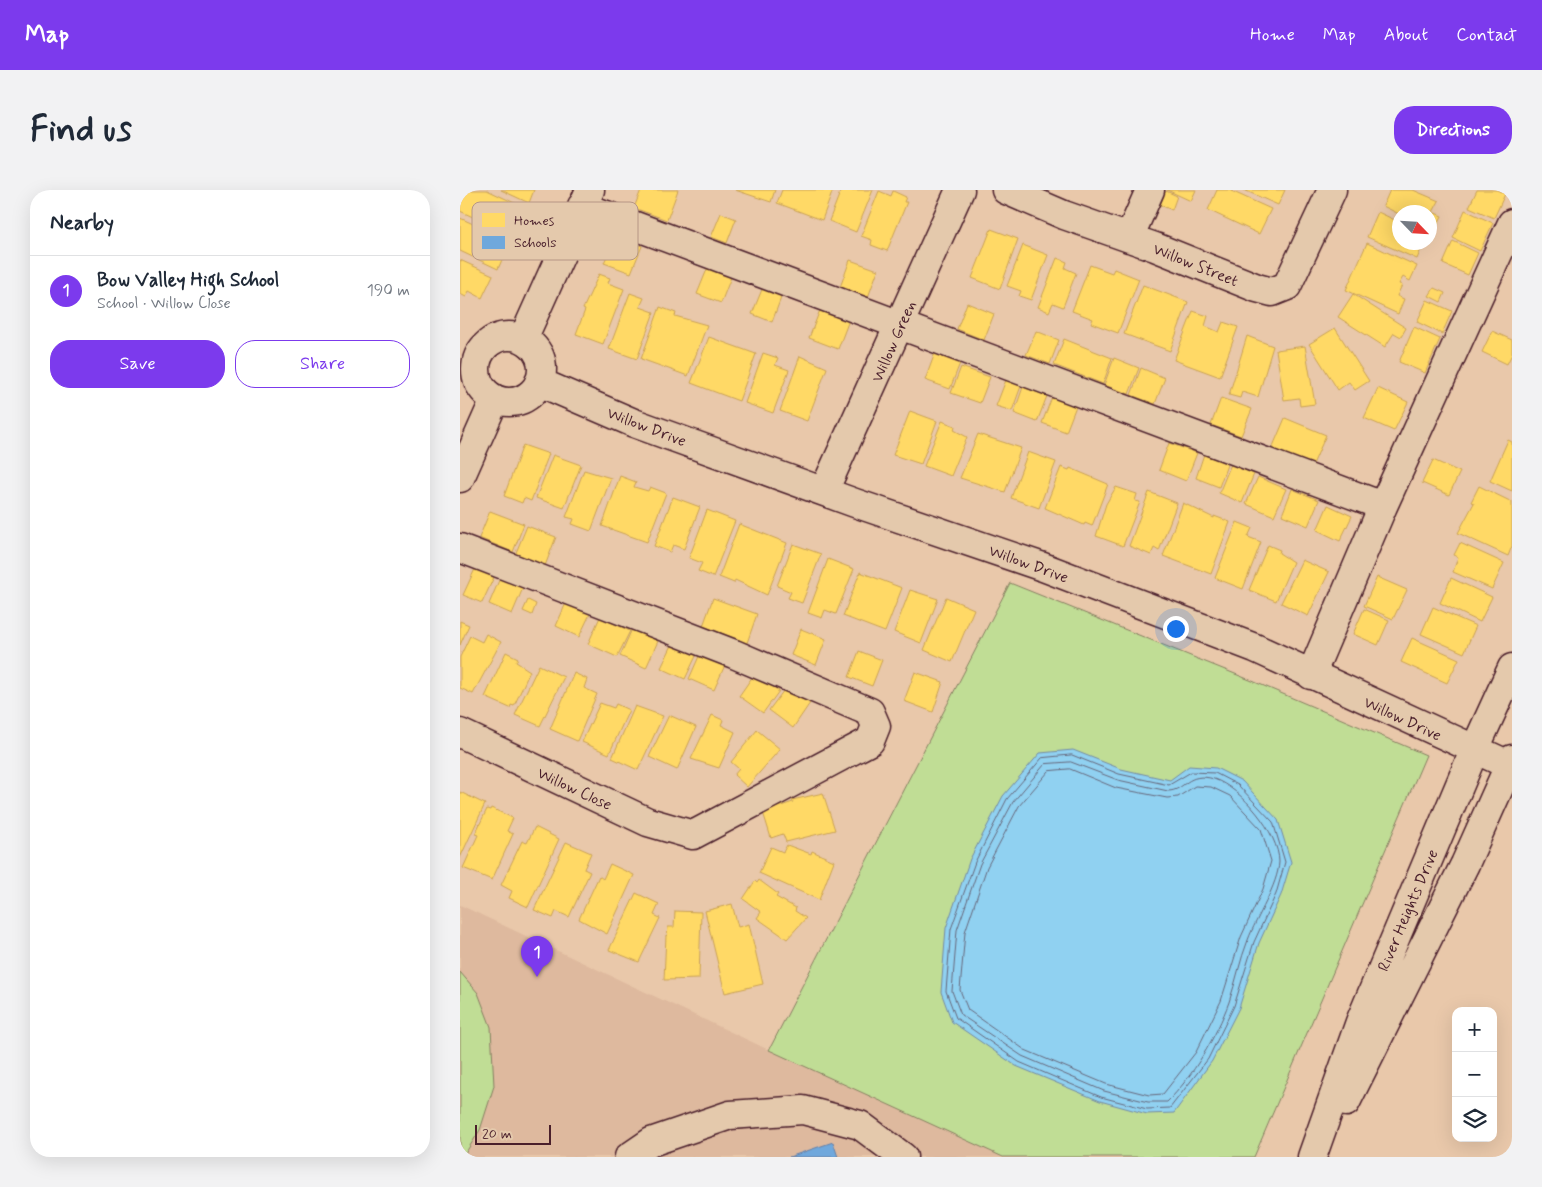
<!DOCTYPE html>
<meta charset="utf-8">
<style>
:root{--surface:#fff;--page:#f2f2f3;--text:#1f2937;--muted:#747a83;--line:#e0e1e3;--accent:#7c3aed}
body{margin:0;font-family:Mynerve,sans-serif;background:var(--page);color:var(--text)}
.controls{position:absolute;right:15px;bottom:15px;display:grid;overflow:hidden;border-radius:10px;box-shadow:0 5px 20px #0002}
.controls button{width:45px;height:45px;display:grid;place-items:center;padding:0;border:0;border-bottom:1px solid var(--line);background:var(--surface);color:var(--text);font:25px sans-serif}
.compass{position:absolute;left:932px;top:15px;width:45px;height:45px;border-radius:50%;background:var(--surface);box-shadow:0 5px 20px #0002;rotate:115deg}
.scale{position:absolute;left:15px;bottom:12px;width:76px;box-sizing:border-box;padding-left:5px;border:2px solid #4a1f2b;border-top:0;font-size:14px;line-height:18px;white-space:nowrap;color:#4a1f2b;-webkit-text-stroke:4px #e4c9ac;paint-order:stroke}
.you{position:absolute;left:715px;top:438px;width:18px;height:18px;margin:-12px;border:4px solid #fff;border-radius:50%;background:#1a73e8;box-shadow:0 0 0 8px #1a73e833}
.badge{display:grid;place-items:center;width:32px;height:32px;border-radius:50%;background:var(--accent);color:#fff;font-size:16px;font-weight:700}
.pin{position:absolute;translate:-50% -41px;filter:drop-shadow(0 1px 2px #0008)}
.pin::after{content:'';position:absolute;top:26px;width:18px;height:15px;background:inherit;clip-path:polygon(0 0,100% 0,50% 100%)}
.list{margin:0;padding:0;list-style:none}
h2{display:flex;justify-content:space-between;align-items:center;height:65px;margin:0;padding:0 20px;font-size:21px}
h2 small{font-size:16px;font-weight:400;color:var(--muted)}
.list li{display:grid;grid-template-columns:32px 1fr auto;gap:15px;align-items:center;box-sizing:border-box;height:70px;padding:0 20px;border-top:1px solid var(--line)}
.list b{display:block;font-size:19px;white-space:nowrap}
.list p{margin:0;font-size:16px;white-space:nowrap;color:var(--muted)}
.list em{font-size:16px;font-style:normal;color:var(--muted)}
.actions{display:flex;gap:10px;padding:15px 20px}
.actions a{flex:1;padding:11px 0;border:1px solid var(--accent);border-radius:20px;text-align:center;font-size:18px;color:var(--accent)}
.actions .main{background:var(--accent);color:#fff}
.icon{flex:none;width:28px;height:28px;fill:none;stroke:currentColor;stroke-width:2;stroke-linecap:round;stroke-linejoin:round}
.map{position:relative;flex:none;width:1052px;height:967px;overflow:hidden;border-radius:20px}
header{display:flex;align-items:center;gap:30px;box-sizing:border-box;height:70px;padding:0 25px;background:var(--accent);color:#fff}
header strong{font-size:24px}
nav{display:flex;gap:28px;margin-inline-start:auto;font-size:18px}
.intro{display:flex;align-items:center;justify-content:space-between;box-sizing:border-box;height:120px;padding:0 30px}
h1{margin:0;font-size:35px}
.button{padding:12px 22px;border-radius:20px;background:var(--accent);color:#fff;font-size:18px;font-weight:700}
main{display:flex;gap:30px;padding:0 30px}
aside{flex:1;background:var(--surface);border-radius:20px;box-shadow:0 5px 20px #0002}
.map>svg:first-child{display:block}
.built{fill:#deb99e}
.green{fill:#c0dd95;stroke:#857e60}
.water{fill:#90d1f1;stroke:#748aa2}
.homes{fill:#ffd966;stroke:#c9a154}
.schools{fill:#6fa8dc;stroke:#647fa7}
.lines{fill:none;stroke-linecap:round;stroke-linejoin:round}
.shore{stroke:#66667a;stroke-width:1}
.minor-casing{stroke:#4a1f2b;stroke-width:31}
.minor{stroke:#e4c9ac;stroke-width:28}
.labels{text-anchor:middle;stroke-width:5;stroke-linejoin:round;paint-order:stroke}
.street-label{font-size:16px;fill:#4a1f2b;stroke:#e4c9ac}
.key{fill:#e4c9ac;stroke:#b69685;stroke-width:1}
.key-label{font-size:14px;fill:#4a1f2b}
</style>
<header>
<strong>Map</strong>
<nav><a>Home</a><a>Map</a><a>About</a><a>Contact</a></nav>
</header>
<div class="intro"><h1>Find us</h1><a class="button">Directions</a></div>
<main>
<aside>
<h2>Nearby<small></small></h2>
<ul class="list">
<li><span class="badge">1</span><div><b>Bow Valley High School</b><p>School · Willow Close</p></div><em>190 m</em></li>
</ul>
<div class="actions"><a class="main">Save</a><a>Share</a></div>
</aside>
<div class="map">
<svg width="1052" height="967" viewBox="0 0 1052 967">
<rect width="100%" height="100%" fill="#e9c8aa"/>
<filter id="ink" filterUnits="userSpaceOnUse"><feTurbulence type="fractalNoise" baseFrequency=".02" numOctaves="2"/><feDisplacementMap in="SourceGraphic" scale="10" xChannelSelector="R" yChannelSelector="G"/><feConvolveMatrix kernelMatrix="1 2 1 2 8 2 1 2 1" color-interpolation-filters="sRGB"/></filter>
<g filter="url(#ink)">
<path class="built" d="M0 715 309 860 543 967H0Z"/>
<path class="green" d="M550 393 790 490 966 565 794 967H543L309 860Z
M0 782 18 803 31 837 34 896 20 940 3 967H0Z"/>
<path class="water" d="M613 560 661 579 710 590 729 576 756 578 782 591 818 630 831 672 821 705 799 753 779 818 752 871 714 923 687 924 640 911 556 876 492 832 481 802 486 738 510 669 543 606 580 563Z"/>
<path class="homes" d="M0 0H27L65 18 54 41 30 30 28 34 0 21Z
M41 0H74L69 13Z
M181 0H218L207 30 174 18Z
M275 0H315L311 12Z
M322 0H373L362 30 317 13Z
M381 0H413L396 42 369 31Z
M707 0H736L731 11Z
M757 0H769L811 19 799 44 748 20Z
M784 0H825L818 15Z
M930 0H953L979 11 973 22 982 26 975 40 969 37V22L939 24 923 16Z
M1017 0H1037L1045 4 1034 28 1009 17Z
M419 1 431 6 433 1 446 7 444 12H447L427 61 411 55 412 50 401 46Z
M706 1 717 6 712 20 700 15Z
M1005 20 1033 33 1020 61 993 48Z
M918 22 939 32V52H964L957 69 907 47Z
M261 23 276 29 267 53 251 47Z
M0 28 33 43 31 48 48 56 38 79 0 61Z
M531 39 558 49 540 99 512 88Z
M155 46 182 56 171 83 144 73Z
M993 51 1018 63 1008 85 983 74Z
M907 53 957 76 950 91 943 87 939 94 942 95 937 106 944 109 938 124 886 100Z
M563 55 588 65 571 110 559 106 561 101 547 96Z
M597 68 607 72 605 78 616 83 603 117 593 113 589 122 578 117Z
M0 70 33 85 22 108 9 101 6 107 0 104Z
M390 70 418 80 407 110 379 100Z
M630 75 652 83 654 79 679 89 658 143 631 133 633 129 612 121Z
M248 77 271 87 261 113 237 104Z
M139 84 150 88 148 93 164 99 143 154 116 144 125 120 123 119Z
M683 95 728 112 710 161 664 144Z
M303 97 322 105 312 132 292 124Z
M974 98 985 103 981 112 969 106Z
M170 103 184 108 180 117 194 122 177 169 149 159Z
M893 104 946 138 941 147 934 143 925 157 878 127Z
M967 110 992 121 982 144 957 132Z
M507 113 534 124 524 150 497 139Z
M200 117 216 123 215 126 247 135 228 186 181 169Z
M360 120 389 130 378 159 349 148Z
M733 121 748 126 745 136 759 142 763 132 778 137 760 187 714 170Z
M954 137 980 149 965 183 939 172Z
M875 138 909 191 895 200 889 192 878 200 849 154Z
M576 141 599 150 590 174 566 165Z
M1032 141 1052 150V164L1047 174 1022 162Z
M787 146 813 156 798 207 782 202 780 208 769 205Z
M249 147 296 164 279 211 231 193Z
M604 149 652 168 643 194 594 175Z
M845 156 855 214 840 216 839 208 824 210 816 160Z
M303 163 318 168 315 175 329 180 313 223 285 213Z
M475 163 500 173 490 199 465 190Z
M340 166 367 178 347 231 320 221Z
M654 168 679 178 669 204 644 195Z
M501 177 530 187 520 213 491 203Z
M681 178 705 188 695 214 671 205Z
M546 190 561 196 552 221 536 216Z
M563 197 587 206 577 232 554 223Z
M918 198 948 212 934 241 904 228Z
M592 207 616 216 606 242 582 233Z
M761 208 792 219 781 246 751 235Z
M450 221 477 231 461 274 433 265Z
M825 228 866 245 851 279 811 261Z
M482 231 495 236 494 240 507 247 491 286 464 276Z
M518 244 561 258 545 302 500 288Z
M1048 250 1052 252V301L1030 291Z
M709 253 737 263 726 291 699 280Z
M63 255 89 264 71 311 64 308 62 313 44 306Z
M568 262 596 272 579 318 551 308Z
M744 264 768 272 759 297 736 288Z
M93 265 121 275 104 318 76 308Z
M973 270 1000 282 989 305 962 293Z
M771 274 794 284 782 313 759 303Z
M601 277 609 280 610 278 648 294 632 336 625 333 624 335 585 318Z
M124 280 151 288 131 341 112 334 114 329 106 327Z
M160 286 176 292 174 297 188 301 190 297 206 303 187 352 142 336Z
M798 287 826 299 814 326 786 314Z
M1019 296 1052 312V356L1048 366 998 343 1014 313 1011 312Z
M656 297 677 304 675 311 680 312 663 356 636 346 646 314Z
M832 299 859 310 848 336 822 325Z
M689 302 717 313 699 361 694 358 691 365 669 356Z
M213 307 240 317 224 359 213 355 210 362 194 356Z
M723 313 754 328V326L770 332 751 384 703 366Z
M868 315 892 326 880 351 857 340Z
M247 320 275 331 253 387 238 381 242 373 229 368Z
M30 321 64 334 53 362 19 348Z
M777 332 792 338 788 347 801 352 783 399 755 388Z
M279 334 327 353 307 405 275 390 274 393 259 387Z
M67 336 96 347 85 376 55 365Z
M1000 353 1044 373 1032 399 993 382 998 367 994 365Z
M333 354 361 364 342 413 328 408 331 402 317 396Z
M808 355 820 360 819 363 833 372 816 411 789 400Z
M368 369 394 379 376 424 365 420 362 428 348 423Z
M842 370 869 382 848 426 821 413Z
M15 379 34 387 22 413 3 405Z
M400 382 442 398 425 442 383 426Z
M917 387 947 400 933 429 904 416Z
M40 388 63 398 52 424 29 414Z
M991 388 1032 407 1020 432 980 413Z
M450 400 478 409 461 453 434 442Z
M486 407 514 419 492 472 464 460Z
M253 408 297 424 287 453 243 436Z
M68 410 76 414 72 425 63 421Z
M106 413 130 424 119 447 96 436Z
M973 417 1016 436 1004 463 961 444Z
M904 419 929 430 918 455 893 444Z
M140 427 170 441 157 467 128 454Z
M0 431 9 435 0 455Z
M172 439 198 451 186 478 160 466Z
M341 439 366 449 356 475 331 465Z
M26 444 41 452 13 504 0 498V467L10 446 22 452Z
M952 448 999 469 987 493 941 472Z
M213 453 237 464 225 489 201 478Z
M399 461 422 470 412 496 389 487Z
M46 462 58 468 56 472 70 481 54 516 51 515 50 518 25 507Z
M240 464 265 475 254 500 229 489Z
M79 475 104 487 80 536 55 525Z
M455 482 483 492 473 522 444 511Z
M114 483 127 489 124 498 137 504 117 551 90 539Z
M295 483 319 501 303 523 279 506Z
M327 496 350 513 333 538 309 520Z
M140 513 154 518 156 514 169 520 149 564 122 552Z
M175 516 203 526 178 580 152 568Z
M209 525 236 537 217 580 189 567Z
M252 525 263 530 261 535 275 542 259 578 231 569Z
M297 540 320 559 287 597 274 585 279 579 271 572Z
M0 602 25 614 0 668Z
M363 603 375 640 326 652 323 644 311 648 303 622 333 612 332 610Z
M31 618 53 628 47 641 53 644 32 690 3 678 18 645 15 644 27 619 30 620Z
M75 637 99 649 68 717 49 708 52 701 41 695 62 651 67 653Z
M106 652 131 663 124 679 130 682 109 727 96 721 93 728 74 720Z
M327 655 351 664 352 661 374 671 359 710 299 683 311 657 323 662Z
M150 674 174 685 147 744 119 729 139 686 143 689Z
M299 690 318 704 316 707 336 718 335 721 346 728 327 749 297 728 301 722 283 709 295 691 297 693Z
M176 703 199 714 194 725 200 728 179 772 149 760Z
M272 714 278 737 289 734 303 794 265 803 245 721Z
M215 721 241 722 239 789 204 790 206 745 207 746 208 737H214Z"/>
<path class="schools" d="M373 952 378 967H329Z"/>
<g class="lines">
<path class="shore" d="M612 565 659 584 709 595 731 582 755 583 778 595 813 632 825 672 816 704 794 752 774 816 748 869 710 918 687 919 641 907 559 872 496 828 486 801 491 739 515 672 547 609 582 568Z
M611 572 658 590 708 601C725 601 727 581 754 589 781 598 819 643 819 672 818 695 796 728 788 750 780 770 776 792 769 812 757 845 732 888 707 912H688L644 901 562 866 501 825 492 801 497 740 520 674 553 612 585 574Z
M610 579 656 598 707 608 718 607 735 596 751 597 770 606 801 639 811 671 803 699 781 747 761 811 736 862 703 904 689 905 646 894 565 860 508 820 500 800 505 742 527 677 559 616 589 581Z"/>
<defs>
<path id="minor" d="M546 0 604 25 695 57 797 98 812 102 827 96 872 0
M122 16 923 316
M669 48 690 0
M16 179a33 33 0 1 1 66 0a33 33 0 1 1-66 0Z
M63 149 130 0
M79 192 174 233 395 313 583 377 795 458 1049 575
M0 288 35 209
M364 301 500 0
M0 358 274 464 410 522 416 536 410 551 233 645 188 632 0 543
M851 485 923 316 1052 33
M886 912 1005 674 1052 569
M169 967 191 952 270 925 343 920 400 935 443 967
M852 967 900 832 1014 561 1052 478"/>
</defs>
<use href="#minor" class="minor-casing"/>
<use href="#minor" class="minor"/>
</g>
</g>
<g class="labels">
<g class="street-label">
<text transform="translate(736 74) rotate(22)" y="6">Willow Street</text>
<text transform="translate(433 151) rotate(-66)" y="6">Willow Green</text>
<text transform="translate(187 236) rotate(21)" y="6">Willow Drive</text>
<text transform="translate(569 373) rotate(20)" y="6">Willow Drive</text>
<text transform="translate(943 528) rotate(25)" y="6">Willow Drive</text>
<text transform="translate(115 598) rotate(25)" y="6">Willow Close</text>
<text transform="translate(947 720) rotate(-67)" y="6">River Heights Drive</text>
</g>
</g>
<rect x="12" y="12" width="166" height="58" rx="8" class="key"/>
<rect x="22" y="23" width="23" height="14" fill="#ffd966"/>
<rect x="22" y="46" width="23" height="13" fill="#6fa8dc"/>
<g class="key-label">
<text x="54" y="35">Homes</text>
<text x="54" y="57">Schools</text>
</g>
</svg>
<div class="controls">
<button>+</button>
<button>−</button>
<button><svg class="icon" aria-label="layers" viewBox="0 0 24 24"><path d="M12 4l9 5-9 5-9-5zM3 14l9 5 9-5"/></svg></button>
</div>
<svg class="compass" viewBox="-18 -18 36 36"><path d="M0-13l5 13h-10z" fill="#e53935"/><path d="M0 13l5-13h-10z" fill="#747a83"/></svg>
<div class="scale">20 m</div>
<div class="you"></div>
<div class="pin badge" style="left:77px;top:787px">1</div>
</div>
</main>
